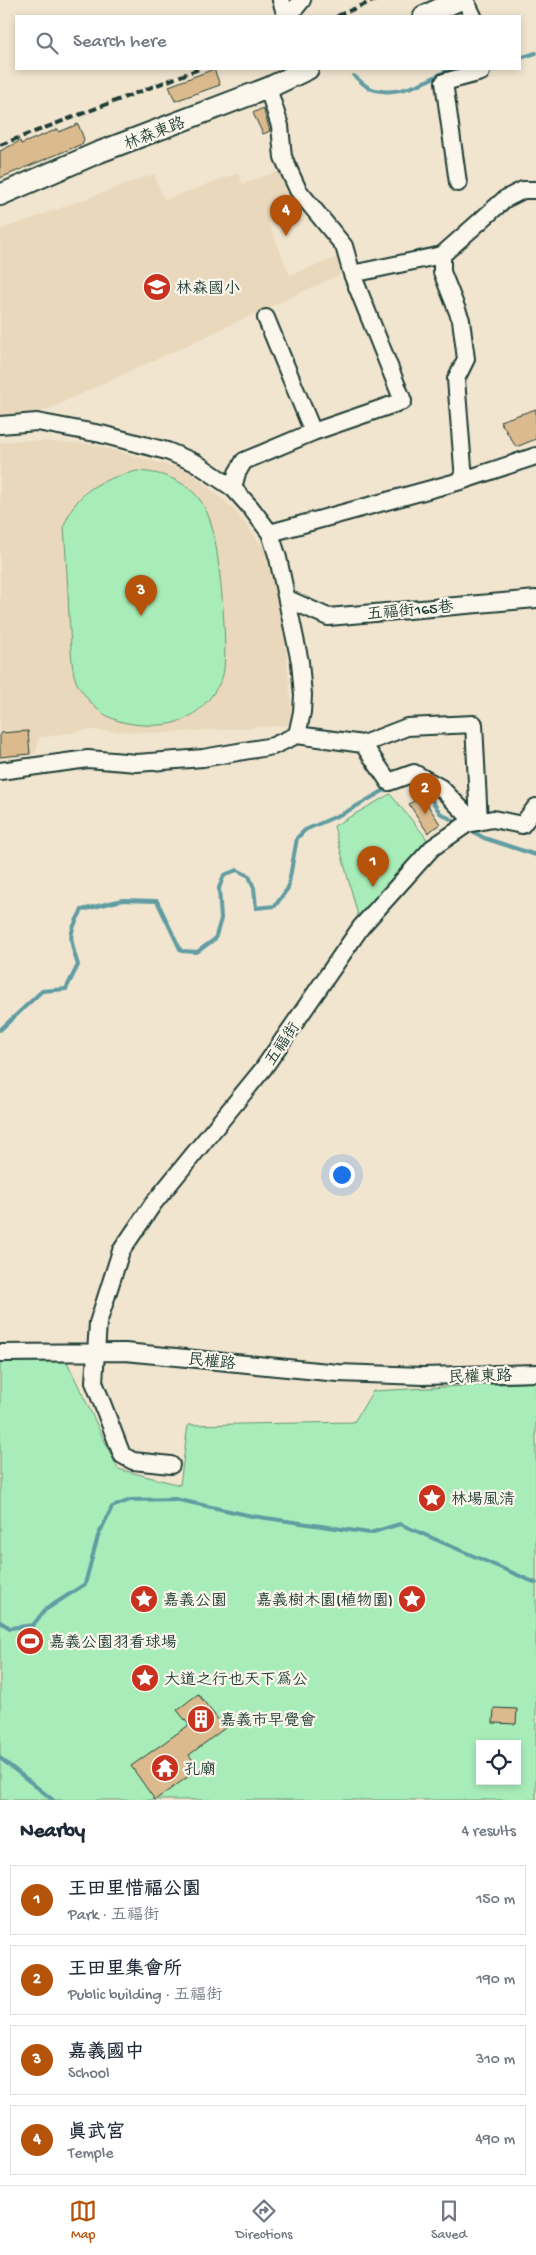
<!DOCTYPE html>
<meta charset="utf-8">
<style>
:root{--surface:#fff;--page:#f6f6f7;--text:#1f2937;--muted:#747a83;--line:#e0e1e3;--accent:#b45309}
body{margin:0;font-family:"Gochi Hand","LXGW WenKai TC",sans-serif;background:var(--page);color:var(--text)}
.controls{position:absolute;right:15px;bottom:15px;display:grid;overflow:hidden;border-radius:0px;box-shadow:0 2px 8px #0003}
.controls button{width:45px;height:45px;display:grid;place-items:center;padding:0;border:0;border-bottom:1px solid var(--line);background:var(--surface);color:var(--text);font:25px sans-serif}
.you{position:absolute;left:341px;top:1174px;width:18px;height:18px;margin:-12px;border:4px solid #fff;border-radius:50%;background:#1a73e8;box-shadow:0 0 0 8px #1a73e833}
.badge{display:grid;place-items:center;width:32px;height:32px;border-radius:50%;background:var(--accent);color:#fff;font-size:16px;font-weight:700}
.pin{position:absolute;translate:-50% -41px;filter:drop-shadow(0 1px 2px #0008)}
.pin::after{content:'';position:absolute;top:26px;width:18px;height:15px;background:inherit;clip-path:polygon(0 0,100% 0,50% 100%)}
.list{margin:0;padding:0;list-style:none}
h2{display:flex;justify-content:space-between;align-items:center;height:65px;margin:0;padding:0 20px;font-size:21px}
h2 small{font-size:16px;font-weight:400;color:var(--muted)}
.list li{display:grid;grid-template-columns:32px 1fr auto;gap:15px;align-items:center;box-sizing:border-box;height:70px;margin:0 10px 10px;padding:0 10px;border:1px solid var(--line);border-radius:0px}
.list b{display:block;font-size:19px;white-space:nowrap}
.list p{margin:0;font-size:16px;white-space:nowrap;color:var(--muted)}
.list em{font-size:16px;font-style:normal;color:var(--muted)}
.icon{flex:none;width:28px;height:28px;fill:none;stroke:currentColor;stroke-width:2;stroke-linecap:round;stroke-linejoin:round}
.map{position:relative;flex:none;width:536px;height:1800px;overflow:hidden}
.search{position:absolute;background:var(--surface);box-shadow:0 2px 8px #0003;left:15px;right:15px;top:15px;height:55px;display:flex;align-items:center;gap:12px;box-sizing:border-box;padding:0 18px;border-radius:0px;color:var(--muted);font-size:19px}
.sheet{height:385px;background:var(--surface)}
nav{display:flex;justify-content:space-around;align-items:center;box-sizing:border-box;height:70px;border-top:1px solid var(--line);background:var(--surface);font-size:14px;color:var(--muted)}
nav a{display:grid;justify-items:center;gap:2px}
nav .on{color:var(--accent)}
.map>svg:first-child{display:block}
.built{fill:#ead8bc}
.green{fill:#a8edb9;stroke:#649576;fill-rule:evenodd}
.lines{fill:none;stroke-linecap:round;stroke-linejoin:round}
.stream{stroke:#619ca2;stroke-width:4}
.building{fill:#dbba8e;stroke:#1f3d34}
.minor-casing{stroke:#1f3d34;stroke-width:20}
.major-casing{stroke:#1f3d34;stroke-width:24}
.minor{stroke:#fbf7ec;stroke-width:16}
.major{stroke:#fbf7ec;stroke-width:20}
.rail{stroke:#1f3d34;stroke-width:4;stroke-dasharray:8 4;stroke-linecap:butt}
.labels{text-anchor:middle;stroke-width:4.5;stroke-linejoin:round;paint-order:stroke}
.street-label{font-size:16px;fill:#1f3d34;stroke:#fbf7ec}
.poi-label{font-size:16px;fill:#1f3d34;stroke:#fbf7ec;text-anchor:start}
</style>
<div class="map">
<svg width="536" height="1800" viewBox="0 0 536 1800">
<rect width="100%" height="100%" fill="#f1e5d0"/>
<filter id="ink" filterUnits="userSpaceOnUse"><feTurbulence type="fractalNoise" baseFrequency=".02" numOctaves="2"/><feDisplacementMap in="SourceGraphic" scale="10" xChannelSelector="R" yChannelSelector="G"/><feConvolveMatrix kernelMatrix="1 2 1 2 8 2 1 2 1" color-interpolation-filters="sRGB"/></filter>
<g filter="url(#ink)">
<path class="built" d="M280 171 298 197 268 222 290 275 340 256 348 271 44 411 0 418V230L154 174 164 200 238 173 243 184Z
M20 440 91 444 189 471 234 509 264 548 279 579 293 725 164 733 89 730 39 738 36 753 0 757V443Z"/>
<path class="green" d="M137 471C158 472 179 478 195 494 204 503 210 518 213 531 219 553 230 659 222 678 210 704 189 724 159 725 129 726 105 722 86 697 83 692 78 687 76 681 70 667 71 633 69 617 68 587 66 557 64 526 78 489 100 480 137 471Z
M390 794 424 835 432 848 361 927 334 826Z
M0 1361 67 1362 118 1469 180 1485 188 1425 354 1422 373 1391 536 1382V1800H0ZM480 1744H517V1781H480Z"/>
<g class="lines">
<path class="stream" d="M520 58 536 53
M354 76C358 79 364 85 369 88 396 99 428 81 450 69
M406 783 422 785 440 813 454 821
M474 832 484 838 536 855
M0 1030 42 991 66 989 78 965C69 937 68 934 82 910L122 900 157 901 181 951 197 952 215 939 221 919 219 888 224 875 237 870 249 876 254 888 256 908 275 906 288 888 297 838 305 830 346 812 390 787
M0 1622 10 1628 33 1625 45 1610 85 1584 98 1536 112 1507 130 1500 175 1499 252 1516 370 1533 400 1524 536 1583
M0 1758 53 1800"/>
</g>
<path class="building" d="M214 69 220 85 175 101 169 86Z
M263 108 270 131 263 134 253 113Z
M78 124 84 139 82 144 0 178V151L20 141 21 144 58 129 59 132Z
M536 409V439L516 447 500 421Z
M28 731 30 754 0 757V733Z
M422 796 440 824 428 833 409 804Z
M198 1694 225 1728 189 1755 199 1769 155 1800 131 1766 189 1725 177 1710Z
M494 1708 517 1709 516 1724 493 1723Z"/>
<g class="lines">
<defs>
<path id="minor" d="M281 0 286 16
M465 0 473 16
M289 16 302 0
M458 183 444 82 481 72V69
M442 255V272L461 320 466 359 456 379 464 480
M352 274 442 255 505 199 523 190H536
M266 318 313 432
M0 425 37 422 101 434 167 451 196 463 233 488 251 508 270 533
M233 488 237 473 244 461 313 432 403 401 352 274 344 246 298 190 283 157 280 126 268 88
M288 599 328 617 536 599
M297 735 363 744 389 782 414 773 441 788 474 822
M363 744 407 727 474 724 479 822
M0 771 88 759 137 763 203 758 273 746 297 735 302 712 303 695 300 662 278 558 270 533 464 480 536 456
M0 1353 125 1352 338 1373 423 1376 536 1373
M171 1465 133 1461 122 1455 94 1382 98 1323 121 1251 153 1204 263 1069 361 927 432 848 467 824 493 819 522 825 536 807"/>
<path id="major" d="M424 16 459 0
M0 195 97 153 268 88 308 69"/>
</defs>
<use href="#minor" class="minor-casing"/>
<use href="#major" class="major-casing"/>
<use href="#minor" class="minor"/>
<use href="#major" class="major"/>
<path class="rail" d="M337 16 375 0
M0 145 199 69"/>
</g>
</g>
<defs>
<symbol id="school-disc" viewBox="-11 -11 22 22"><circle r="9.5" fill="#c8321e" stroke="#fbf7ec"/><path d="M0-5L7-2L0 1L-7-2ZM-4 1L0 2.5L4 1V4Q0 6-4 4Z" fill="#fff"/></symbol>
<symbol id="sight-disc" viewBox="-11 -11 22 22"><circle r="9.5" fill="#c8321e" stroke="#fbf7ec"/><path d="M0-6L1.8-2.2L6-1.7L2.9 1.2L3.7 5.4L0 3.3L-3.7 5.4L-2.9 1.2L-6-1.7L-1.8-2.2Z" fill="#fff"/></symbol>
<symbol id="stadium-disc" viewBox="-11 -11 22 22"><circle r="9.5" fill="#c8321e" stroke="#fbf7ec"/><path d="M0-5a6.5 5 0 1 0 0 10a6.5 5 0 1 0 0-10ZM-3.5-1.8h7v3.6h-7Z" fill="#fff"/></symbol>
<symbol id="building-disc" viewBox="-11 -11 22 22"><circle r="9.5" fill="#c8321e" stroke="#fbf7ec"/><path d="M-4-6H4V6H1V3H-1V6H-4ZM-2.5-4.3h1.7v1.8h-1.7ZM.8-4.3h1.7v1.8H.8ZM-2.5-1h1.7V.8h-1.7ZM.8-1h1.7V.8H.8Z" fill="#fff"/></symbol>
<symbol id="temple-disc" viewBox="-11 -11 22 22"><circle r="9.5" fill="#c8321e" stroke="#fbf7ec"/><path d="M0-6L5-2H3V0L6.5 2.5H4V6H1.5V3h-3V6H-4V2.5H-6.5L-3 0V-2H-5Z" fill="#fff"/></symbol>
</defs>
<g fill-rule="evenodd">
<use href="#school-disc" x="141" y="271" width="32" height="32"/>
<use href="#sight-disc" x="416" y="1482" width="32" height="32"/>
<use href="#sight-disc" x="128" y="1583" width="32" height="32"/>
<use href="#sight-disc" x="396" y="1583" width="32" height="32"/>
<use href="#stadium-disc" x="14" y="1625" width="32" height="32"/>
<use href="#sight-disc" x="129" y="1662" width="32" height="32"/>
<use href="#building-disc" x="185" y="1703" width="32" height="32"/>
<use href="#temple-disc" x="149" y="1752" width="32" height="32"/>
</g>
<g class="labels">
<g class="street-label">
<text transform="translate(154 132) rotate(-21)" y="6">林森東路</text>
<text transform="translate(410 609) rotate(-5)" y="6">五福街165巷</text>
<text transform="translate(281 1043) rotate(-56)" y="6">五福街</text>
<text transform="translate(212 1360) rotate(6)" y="6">民權路</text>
<text transform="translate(480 1375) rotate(-2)" y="6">民權東路</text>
</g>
<g class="poi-label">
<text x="176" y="293">林森國小</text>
<text x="451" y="1504">林場風清</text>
<text x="163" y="1605">嘉義公園</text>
<text x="393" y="1605" text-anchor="end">嘉義樹木園(植物園)</text>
<text x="49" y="1647">嘉義公園羽看球場</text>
<text x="164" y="1684">大道之行也天下為公</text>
<text x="220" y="1725">嘉義市早覺會</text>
<text x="184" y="1774">孔廟</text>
</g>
</g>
</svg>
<div class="controls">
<button><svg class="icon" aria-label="locate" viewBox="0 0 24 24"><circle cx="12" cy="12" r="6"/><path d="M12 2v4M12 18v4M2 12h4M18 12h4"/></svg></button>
</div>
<div class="you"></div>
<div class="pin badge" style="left:373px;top:887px">1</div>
<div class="pin badge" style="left:425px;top:814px">2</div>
<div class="pin badge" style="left:141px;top:616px">3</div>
<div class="pin badge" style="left:286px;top:236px">4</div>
<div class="search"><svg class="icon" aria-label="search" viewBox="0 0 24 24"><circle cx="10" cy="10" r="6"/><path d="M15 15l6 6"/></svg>Search here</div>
</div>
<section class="sheet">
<h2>Nearby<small>4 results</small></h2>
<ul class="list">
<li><span class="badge">1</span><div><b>王田里惜福公園</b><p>Park · 五福街</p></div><em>150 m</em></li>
<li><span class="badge">2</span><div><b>王田里集會所</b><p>Public building · 五福街</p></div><em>190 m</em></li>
<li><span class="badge">3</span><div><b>嘉義國中</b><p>School</p></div><em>310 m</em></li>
<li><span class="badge">4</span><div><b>真武宮</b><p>Temple</p></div><em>490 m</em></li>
</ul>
</section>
<nav>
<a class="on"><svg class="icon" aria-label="map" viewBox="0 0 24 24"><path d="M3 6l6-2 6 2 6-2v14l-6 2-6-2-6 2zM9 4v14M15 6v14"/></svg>Map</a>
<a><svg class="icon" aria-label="directions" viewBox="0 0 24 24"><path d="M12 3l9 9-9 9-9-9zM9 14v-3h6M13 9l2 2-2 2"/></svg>Directions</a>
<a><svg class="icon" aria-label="saved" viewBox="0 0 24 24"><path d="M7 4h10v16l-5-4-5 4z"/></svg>Saved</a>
</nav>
